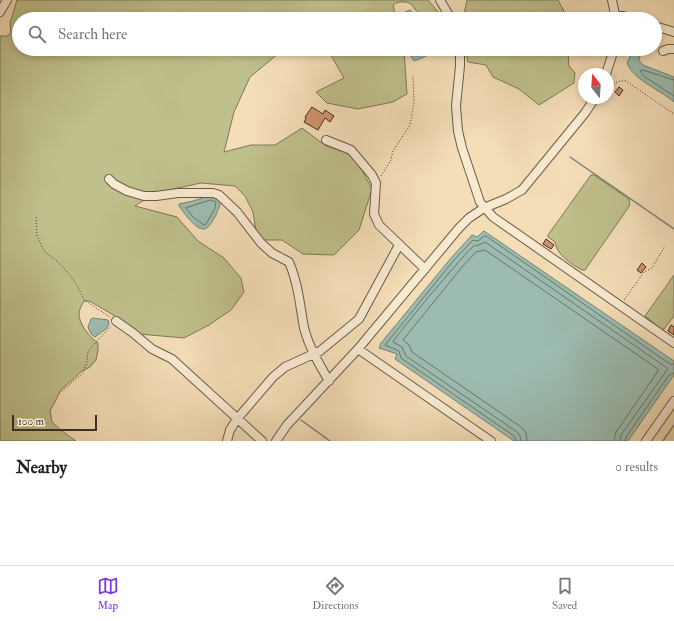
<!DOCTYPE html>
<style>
:root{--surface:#fff;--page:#f6f6f6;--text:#222;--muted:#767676;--line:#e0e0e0;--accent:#7c3aed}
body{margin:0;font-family:"IM FELL Double Pica",serif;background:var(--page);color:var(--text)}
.compass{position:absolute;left:578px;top:68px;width:36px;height:36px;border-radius:50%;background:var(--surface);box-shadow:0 2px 6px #0003;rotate:343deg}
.scale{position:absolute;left:12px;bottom:10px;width:85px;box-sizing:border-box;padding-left:4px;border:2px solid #3e2e23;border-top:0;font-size:11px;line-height:14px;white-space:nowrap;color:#3e2e23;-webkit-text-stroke:3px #f8ead1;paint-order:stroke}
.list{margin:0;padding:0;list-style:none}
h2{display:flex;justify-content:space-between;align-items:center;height:52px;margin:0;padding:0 16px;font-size:17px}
h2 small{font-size:13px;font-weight:400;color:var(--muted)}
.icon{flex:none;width:22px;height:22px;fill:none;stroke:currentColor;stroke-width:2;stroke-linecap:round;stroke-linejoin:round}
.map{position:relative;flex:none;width:674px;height:441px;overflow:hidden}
.search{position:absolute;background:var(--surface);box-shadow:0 2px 6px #0003;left:12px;right:12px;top:12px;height:44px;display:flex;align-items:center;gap:10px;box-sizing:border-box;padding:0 14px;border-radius:22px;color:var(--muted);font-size:15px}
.sheet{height:124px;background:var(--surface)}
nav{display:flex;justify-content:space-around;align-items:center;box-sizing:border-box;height:56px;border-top:1px solid var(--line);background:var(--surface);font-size:11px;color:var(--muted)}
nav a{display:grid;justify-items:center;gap:2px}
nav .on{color:var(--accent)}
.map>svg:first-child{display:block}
.green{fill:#bfc08c;stroke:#7e7758}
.water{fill:#9cbcb1;stroke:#768378}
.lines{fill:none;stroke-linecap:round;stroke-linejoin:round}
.shore{stroke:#6d756a;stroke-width:1}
.stream{stroke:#768378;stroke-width:1.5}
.building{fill:#cf9469;stroke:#3e2e23}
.minor-casing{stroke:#6c5a48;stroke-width:10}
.path{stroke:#3e2e23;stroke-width:1;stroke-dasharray:1 2;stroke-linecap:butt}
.minor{stroke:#f8ead1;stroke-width:8}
</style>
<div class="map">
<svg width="674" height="441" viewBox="0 0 674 441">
<rect width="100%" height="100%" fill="#f4deb8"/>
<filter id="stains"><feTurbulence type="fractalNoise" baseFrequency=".005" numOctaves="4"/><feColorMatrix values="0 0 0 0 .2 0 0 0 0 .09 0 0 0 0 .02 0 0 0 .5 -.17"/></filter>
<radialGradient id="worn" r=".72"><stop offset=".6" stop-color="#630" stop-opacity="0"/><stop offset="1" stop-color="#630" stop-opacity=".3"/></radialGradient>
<path class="green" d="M17 0H428L444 19H423L411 4C407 1 397 1 393 5L396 19H19V49H284L250 77 234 112 224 152 251 145H275L302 128 326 146 354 155 372 189 359 230 334 255 303 254 282 240H265L256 231 253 212 245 196 235 186 201 183 155 193 135 206 177 217 198 241 224 258 241 278 244 292 231 310 209 325 184 338 139 334 115 316 93 303 89 301H84C82 305 79 309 79 314 79 324 90 338 98 343V350L96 360 90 367 82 371 61 390 50 411 52 422 62 431 76 441H0V36H7L11 33 10 23Z
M467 0H558L568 19H463Z
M323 49H404L407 94 393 102 358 109 327 103 316 92 344 78 329 52Z
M465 49H572L568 53 569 66 575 73 574 83 539 105 519 89 493 77 486 65 468 62Z
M591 175H594L629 199 630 205 585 270H582C571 264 557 255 555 242L548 237V235Z
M674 275V316L664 329 662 330 645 316Z"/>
<path class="water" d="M410 10 419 19H404L403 13Z
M412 49H439L422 58 414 61 410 55Z
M632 52 640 55 639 60 643 65 674 77V102C662 91 632 79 627 63Z
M211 195 218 197C219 200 220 201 220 203 220 209 210 229 204 229 196 230 184 213 179 206V204L193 201Z
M484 231 674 361V375L628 441H514L395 359 397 354 379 348 381 343 451 258 472 235 477 237Z
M93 318 108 320 109 323 107 328 95 337 91 334 88 327 91 319Z"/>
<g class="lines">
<path class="shore" d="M674 80 643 70 640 71 645 77 674 96
M211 200 216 202 215 208 206 224 204 225 193 217 186 208Z
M516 441 514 436 401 358 399 351 385 345 454 260 473 240 478 241 484 236H486L670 364H674
M521 441 520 436 517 432 406 356 402 347 393 342C398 333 467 250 474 246 477 245 481 245 485 242L667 368V370L621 435 620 441
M527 441 526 433 521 427 412 352 409 345 403 340 462 267 476 252 485 250 658 369V371L616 432 614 441
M625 441 626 437 669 375 674 373"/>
<path class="stream" d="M570 157 674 229
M301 420 330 441
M663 441 674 425"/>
</g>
<path class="building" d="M619 87 623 90 619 96 615 92Z
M312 107 323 114 325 110 334 116 330 122 325 118 318 130 304 122 306 118 305 117Z
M546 239 554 245 551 249 543 244Z
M642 263 646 267 641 273 637 270Z
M671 325 674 327V335L668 331Z"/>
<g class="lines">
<defs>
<path id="minor" d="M440 0 451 19
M612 0 616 19
M0 12 7 0
M616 16H623L632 19
M655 26 674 32
M460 49V66L456 106 458 131 462 148 480 202 493 217 674 343
M663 51 668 49H674
M606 74 614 49
M326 140 351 150 372 175 376 183 374 214 379 225 425 269
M109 179 114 184 127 191 144 196H156L178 193H213L219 195 237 212 261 243 272 253 289 262C298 283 300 305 304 328 309 347 319 364 329 381
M116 321 133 333 152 349 172 359 262 441
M358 349 491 441
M227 441 230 430 237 419 273 377 285 367 320 351 359 319 399 245
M276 441 287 425 358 349 459 228 469 218 484 208 506 199 522 190 585 113 595 98
M646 441 674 401"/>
</defs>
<use href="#minor" class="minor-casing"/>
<path class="path" d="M608 91C613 84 616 80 626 81L674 114
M381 176 391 160 393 151 410 125 414 102 413 76
M36 217 37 236 44 251 58 262 69 274 78 287 84 300 110 317
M624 300 644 272 652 268 665 246
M62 391 83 373 87 362 88 351 111 326"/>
<use href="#minor" class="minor"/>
</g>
<rect width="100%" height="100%" filter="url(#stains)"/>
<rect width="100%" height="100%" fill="url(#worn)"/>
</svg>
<svg class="compass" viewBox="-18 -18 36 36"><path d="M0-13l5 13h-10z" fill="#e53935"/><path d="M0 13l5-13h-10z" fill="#767676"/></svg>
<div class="scale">100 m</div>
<div class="search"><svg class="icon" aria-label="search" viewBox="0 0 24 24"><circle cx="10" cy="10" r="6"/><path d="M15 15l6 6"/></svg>Search here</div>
</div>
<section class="sheet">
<h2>Nearby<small>0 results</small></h2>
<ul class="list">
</ul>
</section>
<nav>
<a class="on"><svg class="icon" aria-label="map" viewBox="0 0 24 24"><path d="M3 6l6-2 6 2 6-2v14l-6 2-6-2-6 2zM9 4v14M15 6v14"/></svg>Map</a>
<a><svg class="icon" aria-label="directions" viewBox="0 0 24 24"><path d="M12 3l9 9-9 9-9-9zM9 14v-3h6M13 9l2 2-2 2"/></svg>Directions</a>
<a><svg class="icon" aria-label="saved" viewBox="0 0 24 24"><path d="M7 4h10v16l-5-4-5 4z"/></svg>Saved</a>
</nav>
